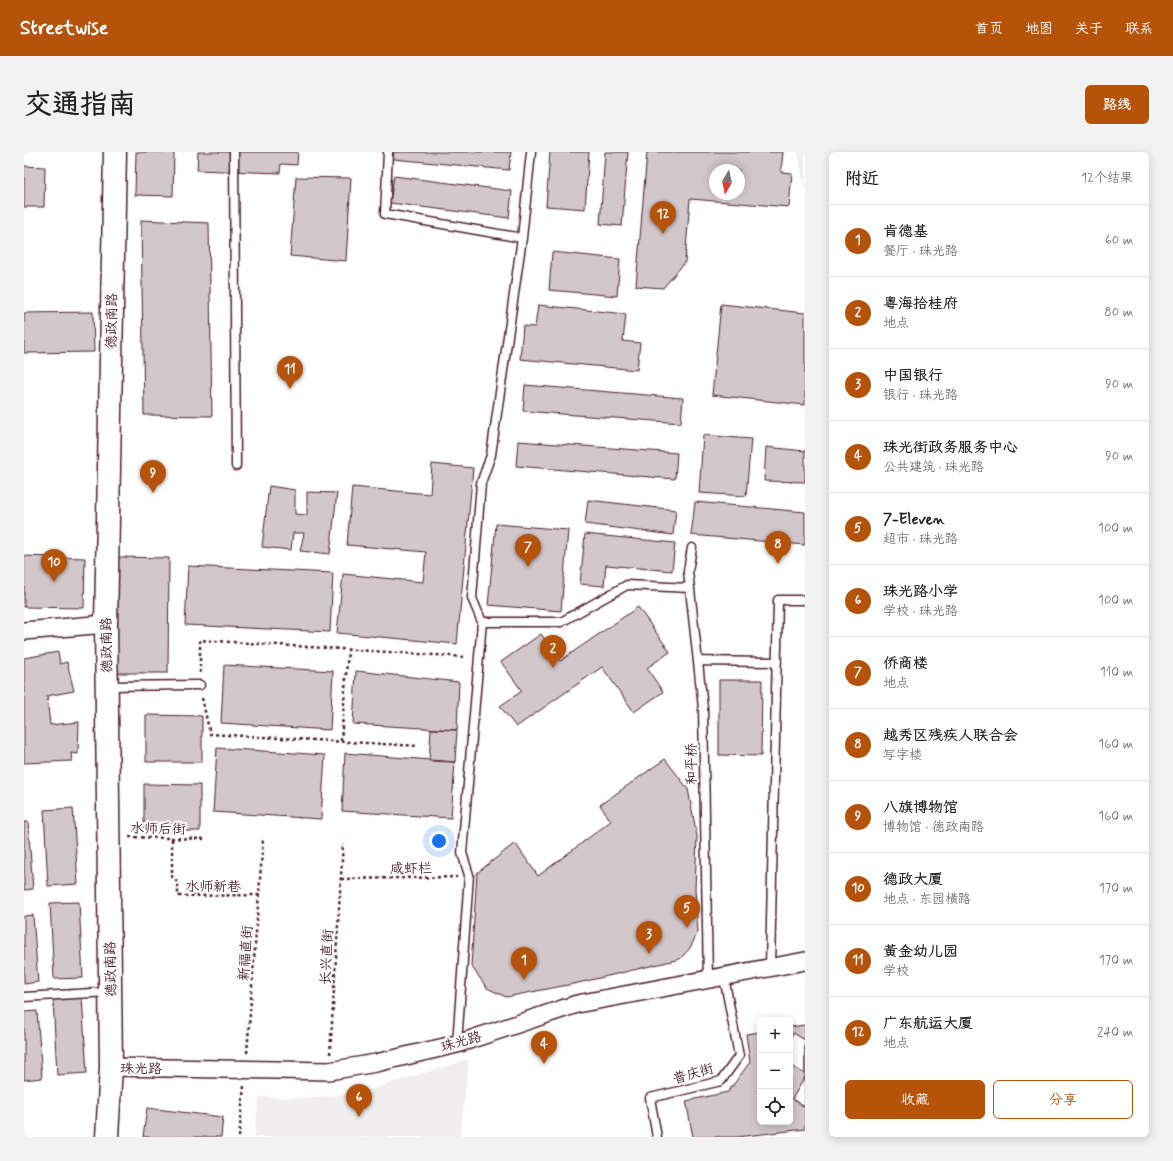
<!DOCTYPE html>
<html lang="zh">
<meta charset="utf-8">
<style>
:root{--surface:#fff;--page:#f2f2f2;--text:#202124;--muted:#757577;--line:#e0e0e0;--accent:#b45309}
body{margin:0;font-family:Mynerve,"LXGW WenKai TC",sans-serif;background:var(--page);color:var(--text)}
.controls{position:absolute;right:12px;bottom:12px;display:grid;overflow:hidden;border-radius:6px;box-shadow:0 2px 10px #0003}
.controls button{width:36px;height:36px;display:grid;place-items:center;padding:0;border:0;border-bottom:1px solid var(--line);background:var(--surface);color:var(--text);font:20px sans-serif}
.compass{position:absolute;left:685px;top:12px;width:36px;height:36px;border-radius:50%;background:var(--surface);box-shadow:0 2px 10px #0003;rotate:189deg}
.you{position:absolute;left:415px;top:689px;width:14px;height:14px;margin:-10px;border:3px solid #fff;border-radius:50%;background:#1a73e8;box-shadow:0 0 0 6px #1a73e833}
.badge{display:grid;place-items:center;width:26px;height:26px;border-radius:50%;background:var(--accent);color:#fff;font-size:13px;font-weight:700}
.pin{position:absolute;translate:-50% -33px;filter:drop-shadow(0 1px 2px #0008)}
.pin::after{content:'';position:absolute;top:21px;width:14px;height:12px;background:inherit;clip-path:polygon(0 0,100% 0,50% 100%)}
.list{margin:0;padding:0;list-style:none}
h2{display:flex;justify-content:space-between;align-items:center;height:52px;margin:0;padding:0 16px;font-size:17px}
h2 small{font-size:13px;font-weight:400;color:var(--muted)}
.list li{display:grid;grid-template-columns:26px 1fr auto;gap:12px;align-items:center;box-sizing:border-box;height:72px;padding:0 16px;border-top:1px solid var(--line)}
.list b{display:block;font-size:15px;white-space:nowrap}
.list p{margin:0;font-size:13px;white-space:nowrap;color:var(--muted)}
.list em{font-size:13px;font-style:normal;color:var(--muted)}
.actions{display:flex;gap:8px;padding:12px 16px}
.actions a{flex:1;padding:9px 0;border:1px solid var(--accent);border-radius:6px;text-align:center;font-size:14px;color:var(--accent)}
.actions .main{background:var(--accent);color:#fff}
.icon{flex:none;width:22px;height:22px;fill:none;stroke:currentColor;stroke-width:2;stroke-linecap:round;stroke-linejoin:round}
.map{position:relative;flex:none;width:781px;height:985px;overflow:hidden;border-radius:6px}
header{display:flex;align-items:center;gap:24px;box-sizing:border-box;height:56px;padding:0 20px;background:var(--accent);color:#fff}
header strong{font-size:19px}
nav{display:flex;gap:22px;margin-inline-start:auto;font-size:14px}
.intro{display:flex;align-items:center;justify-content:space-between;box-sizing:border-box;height:96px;padding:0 24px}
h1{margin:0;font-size:28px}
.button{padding:10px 18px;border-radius:6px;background:var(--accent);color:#fff;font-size:14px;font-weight:700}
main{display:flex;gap:24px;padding:0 24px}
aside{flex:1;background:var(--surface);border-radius:6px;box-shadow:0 2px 10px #0003}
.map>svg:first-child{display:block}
.built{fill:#f2eeef}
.building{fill:#d2c7cb;stroke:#4a1f2b;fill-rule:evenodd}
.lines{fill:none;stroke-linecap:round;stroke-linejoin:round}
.lane-casing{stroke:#4a1f2b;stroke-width:11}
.street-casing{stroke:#4a1f2b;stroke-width:20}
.secondary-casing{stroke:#4a1f2b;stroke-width:25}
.path{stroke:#4a1f2b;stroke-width:2.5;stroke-dasharray:3 3;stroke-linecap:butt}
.lane{stroke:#fff;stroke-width:8}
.street{stroke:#fff;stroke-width:17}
.secondary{stroke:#fff;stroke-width:22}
.labels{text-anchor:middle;stroke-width:4;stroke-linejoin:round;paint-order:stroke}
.street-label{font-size:14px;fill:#4a1f2b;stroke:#fff}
</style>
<header>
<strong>Streetwise</strong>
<nav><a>首页</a><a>地图</a><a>关于</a><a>联系</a></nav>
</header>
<div class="intro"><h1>交通指南</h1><a class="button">路线</a></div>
<main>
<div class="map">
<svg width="781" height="985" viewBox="0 0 781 985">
<rect width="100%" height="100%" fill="#fff"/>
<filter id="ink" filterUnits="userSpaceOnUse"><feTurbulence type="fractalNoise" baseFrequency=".025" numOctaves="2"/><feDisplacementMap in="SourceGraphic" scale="8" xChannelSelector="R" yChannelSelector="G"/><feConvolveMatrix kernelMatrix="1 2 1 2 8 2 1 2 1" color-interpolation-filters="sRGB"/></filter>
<g filter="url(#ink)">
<path class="built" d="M774 0H781V41Z
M445 907 436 985H230L235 945 281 946 335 941Z"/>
<path class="building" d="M112 0H150L149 44 111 43Z
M174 0H274L273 13 257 12 256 21 173 18Z
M370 0H487L485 18 369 7Z
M526 0H565L561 57 522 54Z
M581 0H604L598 74 576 72Z
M623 0H759L757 20 768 21 765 55 666 47 661 110 639 136 612 134ZM691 18H715V42H691Z
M0 14 21 15 20 55H0Z
M370 24 488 39 485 66 366 51Z
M272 25 327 26 322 109 266 104Z
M117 68 185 71 188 264 120 263Z
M528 100 596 107 593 144 525 138Z
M697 152 781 161V253L688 243Z
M514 153 602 162 599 189 616 191 613 218 496 207 499 174 511 175Z
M69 160 70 200 0 201V161Z
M501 233 659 246 657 271 499 259Z
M679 283 727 287 722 344 675 341Z
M494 289 653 301 651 327 492 314Z
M742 295 781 299V330L740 329Z
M408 312 449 316 433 492 313 481 319 422 399 430 402 400 323 393 328 335 406 342Z
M245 334 271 338V362L283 363V340L313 341 306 402 276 399 280 381H269L267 398 238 395Z
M564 348 652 358 649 383 561 372Z
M671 350 781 360V393L667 383Z
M472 372 544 378 537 459 464 453Z
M561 382 651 391 648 419 582 413 580 434 556 432Z
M0 404 61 406 60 456 0 455Z
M94 405 145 406 144 521H93Z
M164 414 309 421 306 480 161 473Z
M614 455 646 500 623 516 639 540 610 560 578 515 492 575 476 554 498 539 477 510 517 482 536 509Z
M34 500 36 512 43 510 50 539 23 544 26 573 55 570 54 602 47 601 48 609 0 611V506Z
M200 513 309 519 306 578 197 571Z
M332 519 435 530 433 578 329 572Z
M695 528H738L737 604 695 603Z
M122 563 178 564V610H122Z
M407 577 433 578 431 610 405 609Z
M193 596 301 603 297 667 189 660Z
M321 601 431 610 427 666 318 659Z
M641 607 664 637 673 684 671 737 674 780 666 796 656 807 554 831 482 845 463 836 447 814 453 721 491 691 514 724 587 669 576 653Z
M120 632 176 633V679H120Z
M49 656 54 732 24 734 20 658Z
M0 670H4L9 737 0 738Z
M55 750 59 826 30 827 26 751Z
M9 763 14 830 0 832V764Z
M58 845 63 921 33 923 29 847Z
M13 859 18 926 0 928V860Z
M781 873V977L713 985H669L662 949 704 940 726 910 722 882 736 880V970H766V875Z
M769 881 781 888V922L766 913V887Z
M781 925V955L768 947Z
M123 956 199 965 197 985H119Z"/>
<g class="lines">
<defs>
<path id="lane" d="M210 0 212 314
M364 0 361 62 498 86
M668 396 664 419 679 556 684 828
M458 470H537L603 433 666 436
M674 509 753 510
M83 534 176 533
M746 816 754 448H781
M0 845 85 840
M433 892 445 723 438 701 458 470 448 446 457 331 467 303 498 86 507 0
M633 985 626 946 697 929 715 904 700 825"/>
<path id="street" d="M0 479 82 472
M87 915 305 919 352 911 433 892 553 852 781 809"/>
<path id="secondary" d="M83 985 87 915 82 472 91 0"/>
</defs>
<use href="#lane" class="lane-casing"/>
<use href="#street" class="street-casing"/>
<use href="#secondary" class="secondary-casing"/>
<path class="path" d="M176 521V488L442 505
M178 546 186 582 394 594
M317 589 324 498
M105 685 183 687
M148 687V725L154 731V744L236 743
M317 727 433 725
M223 901 239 687
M306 902 319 692
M215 985 220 934"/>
<use href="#lane" class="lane"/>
<use href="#street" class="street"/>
<use href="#secondary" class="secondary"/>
</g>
</g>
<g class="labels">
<g class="street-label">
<text transform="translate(87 169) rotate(-89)" y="5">德政南路</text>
<text transform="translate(82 493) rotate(-91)" y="5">德政南路</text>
<text transform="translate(667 612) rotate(-91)" y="5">和平桥</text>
<text transform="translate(134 676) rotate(1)" y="5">水师后街</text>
<text transform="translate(387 716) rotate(-1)" y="5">咸虾栏</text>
<text x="189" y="739">水师新巷</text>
<text transform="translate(221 801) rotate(-86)" y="5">新福直街</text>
<text transform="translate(302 805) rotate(-87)" y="5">长兴直街</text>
<text transform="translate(86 817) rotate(-91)" y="5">德政南路</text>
<text transform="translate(437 889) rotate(-16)" y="5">珠光路</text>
<text transform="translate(117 916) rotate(1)" y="5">珠光路</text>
<text transform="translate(669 921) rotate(-16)" y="5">普庆街</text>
</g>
</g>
</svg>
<div class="controls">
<button>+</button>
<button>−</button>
<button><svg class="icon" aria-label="locate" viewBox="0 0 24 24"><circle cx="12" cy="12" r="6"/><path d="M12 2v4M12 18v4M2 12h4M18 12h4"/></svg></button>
</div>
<svg class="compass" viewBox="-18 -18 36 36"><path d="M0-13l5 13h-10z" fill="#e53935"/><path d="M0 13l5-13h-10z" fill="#757577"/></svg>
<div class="you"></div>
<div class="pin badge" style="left:500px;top:828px">1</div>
<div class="pin badge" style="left:529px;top:516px">2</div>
<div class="pin badge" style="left:625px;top:802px">3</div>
<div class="pin badge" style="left:520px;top:912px">4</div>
<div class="pin badge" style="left:663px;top:776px">5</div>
<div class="pin badge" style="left:335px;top:965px">6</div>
<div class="pin badge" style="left:504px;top:415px">7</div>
<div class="pin badge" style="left:754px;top:412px">8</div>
<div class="pin badge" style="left:129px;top:341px">9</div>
<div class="pin badge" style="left:30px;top:430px">10</div>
<div class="pin badge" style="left:266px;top:237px">11</div>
<div class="pin badge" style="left:639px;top:82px">12</div>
</div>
<aside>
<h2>附近<small>12个结果</small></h2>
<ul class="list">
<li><span class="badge">1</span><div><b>肯德基</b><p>餐厅 · 珠光路</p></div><em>60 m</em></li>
<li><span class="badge">2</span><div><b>粤海拾桂府</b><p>地点</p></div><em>80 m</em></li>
<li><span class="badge">3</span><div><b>中国银行</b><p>银行 · 珠光路</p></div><em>90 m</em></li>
<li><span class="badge">4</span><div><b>珠光街政务服务中心</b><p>公共建筑 · 珠光路</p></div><em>90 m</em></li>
<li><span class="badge">5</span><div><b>7-Eleven</b><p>超市 · 珠光路</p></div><em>100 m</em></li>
<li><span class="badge">6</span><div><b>珠光路小学</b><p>学校 · 珠光路</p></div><em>100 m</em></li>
<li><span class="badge">7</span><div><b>侨商楼</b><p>地点</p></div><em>110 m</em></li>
<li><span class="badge">8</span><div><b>越秀区残疾人联合会</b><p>写字楼</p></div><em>160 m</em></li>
<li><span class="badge">9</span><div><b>八旗博物馆</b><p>博物馆 · 德政南路</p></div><em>160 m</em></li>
<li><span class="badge">10</span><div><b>德政大厦</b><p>地点 · 东园横路</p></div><em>170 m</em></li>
<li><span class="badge">11</span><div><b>黄金幼儿园</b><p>学校</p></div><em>170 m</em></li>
<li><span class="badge">12</span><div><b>广东航运大厦</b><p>地点</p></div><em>240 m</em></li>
</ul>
<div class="actions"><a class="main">收藏</a><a>分享</a></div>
</aside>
</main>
